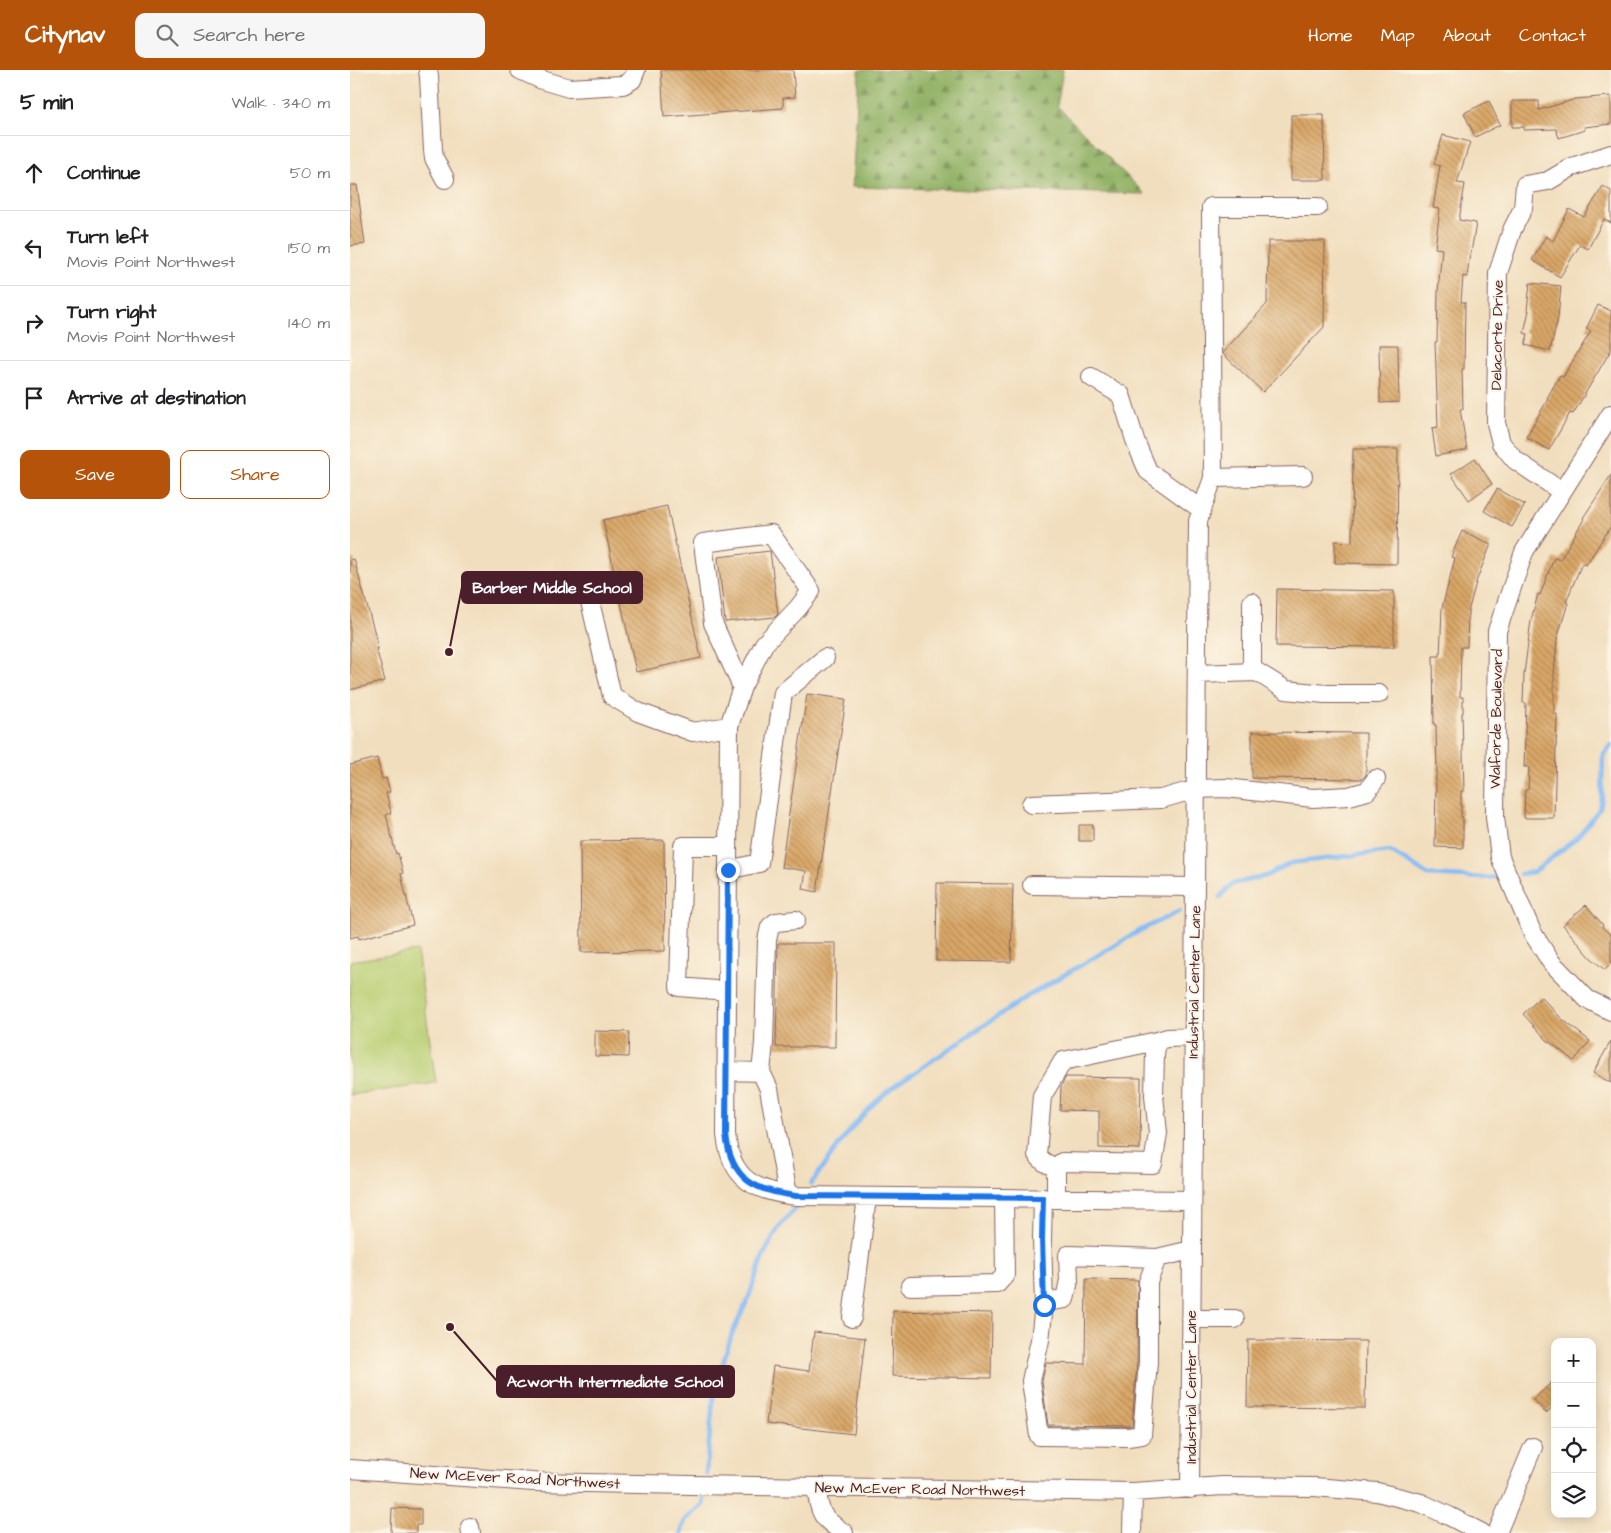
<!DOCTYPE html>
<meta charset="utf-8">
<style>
:root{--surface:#fff;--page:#f6f6f6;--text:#202124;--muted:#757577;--line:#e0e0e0;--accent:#b45309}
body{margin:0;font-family:"Architects Daughter",sans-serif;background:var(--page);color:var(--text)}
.controls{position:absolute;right:15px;bottom:15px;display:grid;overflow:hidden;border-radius:10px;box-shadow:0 2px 12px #0003}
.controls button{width:45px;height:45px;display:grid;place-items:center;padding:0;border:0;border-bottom:1px solid var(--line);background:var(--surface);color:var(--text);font:25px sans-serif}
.stop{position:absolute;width:15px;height:15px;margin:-11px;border:4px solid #1a73e8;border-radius:50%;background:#fff}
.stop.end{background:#1a73e8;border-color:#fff;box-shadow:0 1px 5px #0008}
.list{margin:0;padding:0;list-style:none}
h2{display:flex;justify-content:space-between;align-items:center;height:65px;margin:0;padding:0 20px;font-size:21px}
h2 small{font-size:16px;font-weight:400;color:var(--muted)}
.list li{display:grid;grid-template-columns:32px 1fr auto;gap:15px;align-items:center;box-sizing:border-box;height:75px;padding:0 20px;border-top:1px solid var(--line)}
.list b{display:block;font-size:19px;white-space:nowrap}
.list p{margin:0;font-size:16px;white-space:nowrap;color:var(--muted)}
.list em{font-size:16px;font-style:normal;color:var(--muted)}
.actions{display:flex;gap:10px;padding:15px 20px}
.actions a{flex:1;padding:11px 0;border:1px solid var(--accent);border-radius:10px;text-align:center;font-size:18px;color:var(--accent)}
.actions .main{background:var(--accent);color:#fff}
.icon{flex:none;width:28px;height:28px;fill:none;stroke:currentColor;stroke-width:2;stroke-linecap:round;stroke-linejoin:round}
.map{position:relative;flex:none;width:1261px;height:1463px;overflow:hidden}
header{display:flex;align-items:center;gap:30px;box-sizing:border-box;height:70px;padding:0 25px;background:var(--accent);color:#fff}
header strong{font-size:24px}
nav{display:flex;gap:28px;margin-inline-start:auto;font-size:18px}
.search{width:350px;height:45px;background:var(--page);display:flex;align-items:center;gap:12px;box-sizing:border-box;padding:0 18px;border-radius:10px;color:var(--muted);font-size:19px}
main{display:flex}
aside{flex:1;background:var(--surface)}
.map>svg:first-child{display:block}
.forest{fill:url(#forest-firs);stroke:#6e6848}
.park{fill:#b9cf74;stroke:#827750}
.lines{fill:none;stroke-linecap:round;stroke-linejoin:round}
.stream{stroke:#86bcf5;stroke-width:4.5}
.building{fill:url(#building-back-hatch)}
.minor-casing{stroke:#84625e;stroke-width:20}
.minor{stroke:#fff;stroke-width:18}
.route{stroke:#1a73e8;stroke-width:6}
.labels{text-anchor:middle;stroke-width:4;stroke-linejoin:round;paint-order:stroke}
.street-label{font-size:15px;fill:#4a1f2b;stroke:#fcf5e5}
.leader{fill:none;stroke:#4a1f2b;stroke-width:2}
.callout-dot{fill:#4a1f2b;stroke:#fcf5e5;stroke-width:2}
.callout{fill:#4a1f2b;stroke:#4a1f2b;stroke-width:2}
.callout-label{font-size:16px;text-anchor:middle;font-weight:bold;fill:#fff}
</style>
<header>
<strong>Citynav</strong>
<div class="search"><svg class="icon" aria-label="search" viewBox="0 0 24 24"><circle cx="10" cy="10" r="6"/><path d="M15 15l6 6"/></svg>Search here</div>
<nav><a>Home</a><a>Map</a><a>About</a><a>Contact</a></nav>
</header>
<main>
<aside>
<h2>5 min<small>Walk · 340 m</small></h2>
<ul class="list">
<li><svg class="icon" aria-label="ahead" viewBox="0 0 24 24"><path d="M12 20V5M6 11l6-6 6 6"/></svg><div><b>Continue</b></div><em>50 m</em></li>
<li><svg class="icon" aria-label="left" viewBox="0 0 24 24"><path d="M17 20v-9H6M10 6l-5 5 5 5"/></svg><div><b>Turn left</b><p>Movis Point Northwest</p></div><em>150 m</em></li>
<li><svg class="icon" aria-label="right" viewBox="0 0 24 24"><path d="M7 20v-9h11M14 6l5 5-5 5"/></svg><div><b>Turn right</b><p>Movis Point Northwest</p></div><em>140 m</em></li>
<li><svg class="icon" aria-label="arrive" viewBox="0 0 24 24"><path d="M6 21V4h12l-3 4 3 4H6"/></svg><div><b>Arrive at destination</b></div></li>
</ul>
<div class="actions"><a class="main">Save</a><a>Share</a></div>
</aside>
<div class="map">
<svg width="1261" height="1463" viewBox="0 0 1261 1463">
<defs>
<pattern id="forest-firs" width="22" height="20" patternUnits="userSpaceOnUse" patternTransform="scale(1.25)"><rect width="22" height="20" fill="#92b266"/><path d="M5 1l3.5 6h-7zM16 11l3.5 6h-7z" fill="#799054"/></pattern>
<pattern id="building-back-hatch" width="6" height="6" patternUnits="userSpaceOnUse" patternTransform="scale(1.25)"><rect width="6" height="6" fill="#d9a767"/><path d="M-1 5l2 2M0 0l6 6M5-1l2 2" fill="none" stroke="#b28755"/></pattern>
</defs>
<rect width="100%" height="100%" fill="#fcf5e5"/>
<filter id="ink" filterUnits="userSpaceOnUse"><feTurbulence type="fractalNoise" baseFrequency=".02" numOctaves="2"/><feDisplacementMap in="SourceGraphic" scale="10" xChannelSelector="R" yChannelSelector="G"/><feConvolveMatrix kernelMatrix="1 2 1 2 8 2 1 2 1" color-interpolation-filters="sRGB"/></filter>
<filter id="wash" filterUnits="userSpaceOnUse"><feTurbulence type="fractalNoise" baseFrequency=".0096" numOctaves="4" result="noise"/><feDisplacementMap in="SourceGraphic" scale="20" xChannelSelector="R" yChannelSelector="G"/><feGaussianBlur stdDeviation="1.12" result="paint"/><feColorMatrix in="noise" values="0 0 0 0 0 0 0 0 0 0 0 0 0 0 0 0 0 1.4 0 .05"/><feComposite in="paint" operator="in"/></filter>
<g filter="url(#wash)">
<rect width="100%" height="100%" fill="#f1debe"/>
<path class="forest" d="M509 0H713L707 36 795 124 502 117Z"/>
<path class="park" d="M67 881 86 1013 0 1025V891Z"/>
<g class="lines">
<path class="stream" d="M1170 804 1184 802 1228 767 1250 738 1252 728 1253 685 1261 675
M870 827 882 814 916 806 941 793 1040 781 1078 805 1134 808 1146 807
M461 1114C491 1072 519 1028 564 1003L673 929 791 860 830 841
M356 1403 364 1321 382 1264 398 1229 414 1184 429 1157 446 1138
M331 1463 335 1450 353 1435 354 1428"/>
</g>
<g id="blocks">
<path class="building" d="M311 0H443L445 27 433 28V38L314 47Z
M1261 26V54L1234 57 1235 60 1209 68 1206 59 1174 60V57H1162V31H1189V40L1226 29Z
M1139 31 1150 55 1125 67 1114 43Z
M941 45H974L975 110H941Z
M1093 65 1120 72 1107 113 1115 114 1109 150 1126 153 1121 183H1120L1117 207 1113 206 1111 232H1115L1114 299H1112L1113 339H1110L1117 380 1086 386 1082 358 1088 357 1085 272H1087L1088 221 1092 179 1085 178 1090 139 1083 138 1090 96 1084 94Z
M0 115H7L15 174 0 176Z
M1253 116 1261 121V153L1254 149 1238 179 1230 175 1210 207 1182 190 1196 166 1203 171 1219 139 1234 147Z
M918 171H975L974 257 913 322 873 284V282L917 234Z
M1180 213 1211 216 1208 248 1200 281 1175 275 1178 264 1174 263 1179 240H1177Z
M1248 235 1261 241V280L1223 344 1220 343 1199 380 1176 367 1198 329 1197 328 1210 305 1213 307 1241 261 1236 259Z
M1029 275H1048L1049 332 1030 333Z
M1003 379H1048L1047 494 985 493V471L1002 472Z
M1125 388 1142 414 1119 430 1101 404Z
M1261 405V456L1236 495 1232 493 1216 532 1218 533 1207 569 1204 605V644H1207L1204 748H1174L1175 720H1178L1179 697H1174L1176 633H1173L1174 604 1181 550 1188 524 1190 525 1204 488 1210 490 1234 449 1233 448Z
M1147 419 1175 435 1162 457 1134 441Z
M317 436 351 588 286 602 253 450Z
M1112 461 1141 474 1127 509 1118 542 1117 577H1111L1110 627H1113V643H1112L1114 721H1111V747H1113V778L1085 777 1086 704H1087L1086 655H1084L1083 586H1090L1092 538 1105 488 1101 487Z
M420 481 428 544 425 547 375 552 368 487Z
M4 489 25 564 28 578H26L35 611 0 620V490Z
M927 519 1044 521V577L926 576Z
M457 624 496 629 467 822 453 819 456 801 431 797Z
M902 662 1016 663V705L1012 709 902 708Z
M27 688 32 709 36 708 40 722 36 723 41 743 36 745 46 784 48 783 53 803 51 804 63 855 9 869 8 866 0 868V695Z
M729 755H743V771H729Z
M314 770 315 881 231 882 230 771Z
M587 813 663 814 661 892 586 891Z
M1236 835 1253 855 1252 857 1261 865V894L1255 900 1241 888 1213 855Z
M428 873H486L485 977H426Z
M1191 927 1212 949 1240 971 1224 991 1197 970 1173 944Z
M245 961 279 962 278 987 245 986Z
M1261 971V1013L1243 1003Z
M716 1007 791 1008 790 1079 749 1078V1041L710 1040 711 1016Z
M736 1209 788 1210 787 1292 782 1356 698 1355 692 1311 696 1293 735 1294Z
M543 1241 642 1243 641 1308 542 1306Z
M464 1262 515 1268 504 1364 416 1354 423 1296 459 1301Z
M898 1270 1016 1271 1015 1338 897 1337Z
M1205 1309V1335L1196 1343 1183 1330Z
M42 1438 71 1439V1455H66V1463H41Z"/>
</g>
</g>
<g filter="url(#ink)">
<use href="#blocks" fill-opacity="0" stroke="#84625e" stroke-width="1"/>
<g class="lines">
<defs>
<path id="minor" d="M78 0 79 7 83 80 84 88 95 109
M170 0 192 10 219 18 273 15 282 10 286 0
M741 307 771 325 786 373 798 401 852 440
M1261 344 1174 482 1147 561 1145 747 1150 787 1182 862 1201 892 1237 929 1261 941
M863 408 953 406
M1212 422 1165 390 1151 373 1146 353 1148 203 1162 160 1173 138 1175 115 1198 111 1222 97 1261 84
M239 527 262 626 288 642 343 662 379 656
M902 602V532
M847 604 907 602 936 620 975 624H1029
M392 617 363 553 353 473 421 464 461 521 448 538 414 574 392 617 379 656 376 1065C381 1110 405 1121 446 1126L842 1130
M681 734 811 729 846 719 876 718 963 728 999 726 1017 721 1026 709
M378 800 409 793 433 623 475 588
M682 815 845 817
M377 921 329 917 333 776H378
M377 1001 411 1002 419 1019 438 1125
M411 1002 414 973 417 870 420 857 426 852 446 850
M706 1098 694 1092 687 1085 692 1026 713 991 807 971
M693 1128 692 1169 694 1235 690 1270 681 1311 689 1366 778 1367 792 1365 798 1292V1212L807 1188 841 1180
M706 1129V1098L712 1092 803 1094 808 1063 804 1026 805 984 807 971 817 968 843 967
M560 1216 647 1214 655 1205 654 1128
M694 1232 715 1229 719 1210 718 1185 807 1188
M502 1248 517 1127
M841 1249H885
M0 1399 183 1412 341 1415 783 1422 873 1416 964 1417 1027 1422 1071 1433 1099 1446 1132 1463
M466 1417C470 1445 471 1447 494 1463
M840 1419 848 451 863 408 861 137H968
M120 1457 121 1463
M782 1463 783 1422
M1147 1463 1183 1377"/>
</defs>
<use href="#minor" class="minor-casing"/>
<use href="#minor" class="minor"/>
</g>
</g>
<g class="lines" filter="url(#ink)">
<path class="route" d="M378 800 376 1065C381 1110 405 1121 446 1126L693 1128 692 1169 694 1235"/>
</g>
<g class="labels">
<g class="street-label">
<text transform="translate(1147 265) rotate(-89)" y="5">Delacorte Drive</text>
<text transform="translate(1146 649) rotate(-89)" y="5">Walforde Boulevard</text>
<text transform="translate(844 912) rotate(-89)" y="5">Industrial Center Lane</text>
<text transform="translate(841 1317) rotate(-90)" y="5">Industrial Center Lane</text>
<text transform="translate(165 1408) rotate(3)" y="5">New McEver Road Northwest</text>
<text transform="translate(570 1419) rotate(1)" y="5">New McEver Road Northwest</text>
</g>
</g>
<path class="leader" d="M99 582L112 517M100 1257L147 1311"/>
<g class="callout-dot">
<circle cx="99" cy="582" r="5"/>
<circle cx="100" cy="1257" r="5"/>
</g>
<g class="callout">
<rect x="112" y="502" width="180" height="31" rx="5"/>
<rect x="147" y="1296" width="237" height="31" rx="5"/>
</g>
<g class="callout-label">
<text x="202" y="523">Barber Middle School</text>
<text x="265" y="1317">Acworth Intermediate School</text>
</g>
</svg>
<div class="controls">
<button>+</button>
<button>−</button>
<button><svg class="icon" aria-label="locate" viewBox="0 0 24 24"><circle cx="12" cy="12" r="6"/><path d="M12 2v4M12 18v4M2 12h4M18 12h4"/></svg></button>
<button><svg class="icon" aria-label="layers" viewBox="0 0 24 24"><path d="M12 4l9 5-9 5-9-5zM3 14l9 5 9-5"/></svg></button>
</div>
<div class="stop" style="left:694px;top:1235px"></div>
<div class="stop end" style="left:378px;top:800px"></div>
</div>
</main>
